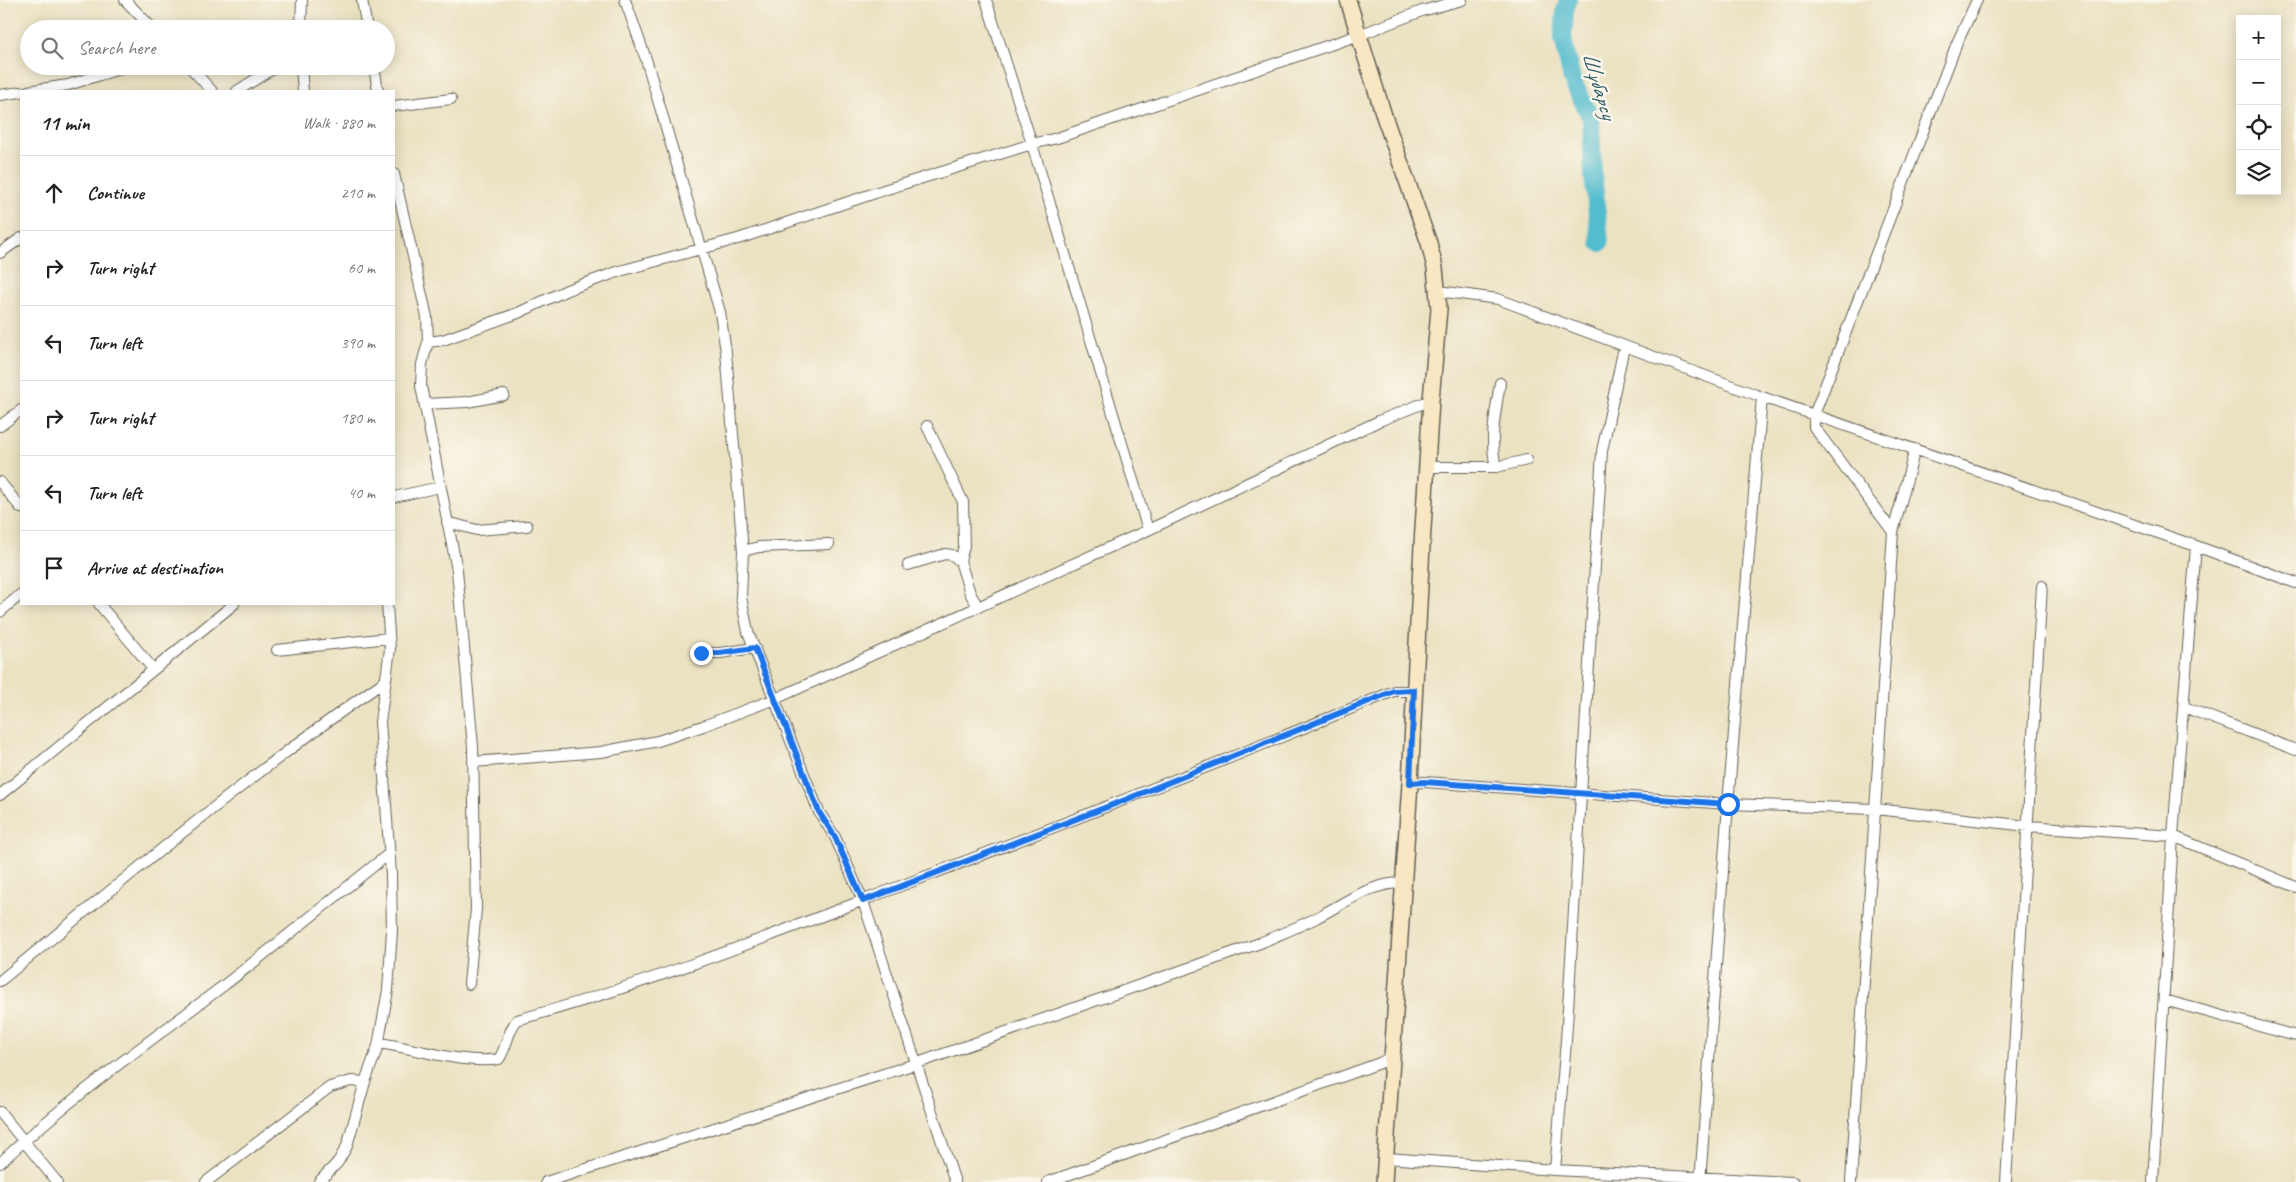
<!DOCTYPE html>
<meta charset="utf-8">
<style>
:root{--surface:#fff;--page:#f2f2f2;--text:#222;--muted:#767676;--line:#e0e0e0}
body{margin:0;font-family:Caveat,sans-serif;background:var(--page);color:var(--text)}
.controls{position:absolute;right:15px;top:15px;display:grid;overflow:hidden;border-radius:0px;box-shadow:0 2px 12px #0003}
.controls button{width:45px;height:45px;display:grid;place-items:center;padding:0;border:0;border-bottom:1px solid var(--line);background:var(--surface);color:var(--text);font:25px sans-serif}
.stop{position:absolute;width:15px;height:15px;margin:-11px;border:4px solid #1a73e8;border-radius:50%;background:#fff}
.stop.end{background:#1a73e8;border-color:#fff;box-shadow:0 1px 5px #0008}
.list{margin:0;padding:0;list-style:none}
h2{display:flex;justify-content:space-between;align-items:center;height:65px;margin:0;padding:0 20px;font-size:21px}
h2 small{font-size:16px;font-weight:400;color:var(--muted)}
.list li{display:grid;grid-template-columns:32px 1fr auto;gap:15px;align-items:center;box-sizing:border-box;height:75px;padding:0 20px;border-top:1px solid var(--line)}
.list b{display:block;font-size:19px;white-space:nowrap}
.list em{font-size:16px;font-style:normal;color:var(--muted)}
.icon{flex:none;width:28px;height:28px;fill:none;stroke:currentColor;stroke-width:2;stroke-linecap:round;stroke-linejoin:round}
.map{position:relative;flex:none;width:2296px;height:1182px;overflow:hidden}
.search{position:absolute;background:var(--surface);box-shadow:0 2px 12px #0003;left:20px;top:20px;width:375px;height:55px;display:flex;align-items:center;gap:12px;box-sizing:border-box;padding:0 18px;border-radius:28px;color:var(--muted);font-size:19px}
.panel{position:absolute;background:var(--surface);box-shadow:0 2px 12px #0003;left:20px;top:90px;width:375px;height:515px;border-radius:0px}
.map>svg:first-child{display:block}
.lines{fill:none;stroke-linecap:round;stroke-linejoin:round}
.river{stroke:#52bcce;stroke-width:18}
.street-casing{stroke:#646156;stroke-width:12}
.secondary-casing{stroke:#646156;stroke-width:18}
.street{stroke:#fff;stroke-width:10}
.secondary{stroke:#f9e7c3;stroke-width:15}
.route{stroke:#1a73e8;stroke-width:6}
.labels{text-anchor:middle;stroke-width:5;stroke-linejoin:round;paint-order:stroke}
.water-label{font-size:22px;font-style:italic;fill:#325c63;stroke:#fbf7ec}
</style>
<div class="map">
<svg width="2296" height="1182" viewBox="0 0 2296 1182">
<rect width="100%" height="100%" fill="#fbf7ec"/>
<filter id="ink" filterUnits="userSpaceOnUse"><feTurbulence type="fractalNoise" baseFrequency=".02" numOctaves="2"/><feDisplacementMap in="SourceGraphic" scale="10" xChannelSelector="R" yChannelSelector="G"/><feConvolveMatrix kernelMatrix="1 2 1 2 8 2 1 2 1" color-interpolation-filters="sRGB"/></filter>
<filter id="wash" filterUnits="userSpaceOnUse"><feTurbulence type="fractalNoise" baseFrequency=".0096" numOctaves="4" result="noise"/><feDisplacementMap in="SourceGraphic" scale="20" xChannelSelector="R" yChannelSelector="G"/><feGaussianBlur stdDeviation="1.12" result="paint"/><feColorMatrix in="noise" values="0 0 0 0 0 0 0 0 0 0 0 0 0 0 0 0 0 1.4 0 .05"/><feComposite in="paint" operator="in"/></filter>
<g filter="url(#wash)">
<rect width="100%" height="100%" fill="#ebe2c2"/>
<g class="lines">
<path class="river" d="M1568 0 1565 11 1563 38 1572 80 1591 118 1593 175 1600 243"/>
</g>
</g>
<g filter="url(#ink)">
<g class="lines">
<defs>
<path id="street" d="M125 0 153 29
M362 0 367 29
M625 0 646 59 720 312 726 352 743 551 741 597 748 632 819 812 835 837 863 901 955 1182
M986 0 1032 144 1148 530
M301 29 302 0
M189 66 212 91
M301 66 303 91
M374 66 378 91
M28 91 68 85 129 66
M237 91 277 66
M0 95 21 92
M394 106 451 99
M394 174 427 317 428 342 422 364 421 386 457 570 473 747 476 909 469 984
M0 253 21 238
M1438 291 1498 299 1762 397 2196 546 2296 583
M428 342 443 340 518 313 567 290 620 271 741 238 887 189 1032 144 1057 138 1359 35 1422 11 1462 0
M425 404 467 402 504 395
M0 426 21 410
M927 426 963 502 964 546 960 561
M1426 467H1496L1527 460
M1496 467C1489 439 1496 410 1500 383
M0 482 21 508
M394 497 440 487
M447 522 477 530 527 526
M1893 532 1814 427V415L1957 43 1977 0
M743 551 759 547 829 544
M908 565 945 554 952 555 960 561 970 593 978 607
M99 604 153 669
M0 612 21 594
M277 650 389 638
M701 653H720L755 648
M2184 707 2296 750
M473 762 601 752 658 741 703 726 775 699 1148 530 1379 421 1431 400
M1410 783 1425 782 1728 804 1876 809 2028 826 2173 836 2296 887
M0 795 234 604
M0 981C126 878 251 773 385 681
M2164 1000 2296 1036
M379 1043C415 1048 464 1065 499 1059 507 1047 508 1030 517 1020 644 985 767 937 890 890 1059 826 1227 760 1394 691H1414
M0 1112 57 1182
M1386 1158 1555 1170 1793 1182
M0 1163C69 1098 148 1043 223 986 280 943 334 897 390 853
M1555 1170 1566 1041 1602 451 1624 347
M206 1182 330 1087 351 1081 365 1082
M319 1182 338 1162 347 1146 365 1082 378 1046 388 990 392 931 391 874 380 722 390 649 387 604
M546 1182 915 1064 1260 943C1278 935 1296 928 1314 919 1342 905 1371 882 1403 883
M1048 1182 1380 1063 1393 1056
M1700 1182 1728 804 1762 397
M1851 1182 1893 532 1915 449
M2006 1182 2042 586
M2153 1182 2173 836 2196 546"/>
<path id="secondary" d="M1348 0 1385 119 1429 243 1435 268 1439 309 1431 400 1422 545 1410 783 1384 1182"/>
</defs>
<use href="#street" class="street-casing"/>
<use href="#secondary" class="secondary-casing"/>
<use href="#street" class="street"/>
<use href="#secondary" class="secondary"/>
</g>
</g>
<g class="lines" filter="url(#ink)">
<path class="route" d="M701 653H720L755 648 819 812 835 837 863 901 1125 800 1394 691 1414 690 1410 783 1425 782 1728 804"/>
</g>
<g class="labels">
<g class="water-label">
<text transform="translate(1600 85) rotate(73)" y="8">Шұбарсу</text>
</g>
</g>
</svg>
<div class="controls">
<button>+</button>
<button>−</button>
<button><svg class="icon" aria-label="locate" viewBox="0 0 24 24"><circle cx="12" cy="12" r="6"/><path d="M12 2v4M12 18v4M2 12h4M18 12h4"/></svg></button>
<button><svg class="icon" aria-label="layers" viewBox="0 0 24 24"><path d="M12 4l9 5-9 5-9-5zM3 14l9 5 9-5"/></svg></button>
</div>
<div class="stop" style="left:1728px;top:804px"></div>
<div class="stop end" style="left:701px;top:653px"></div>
<div class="search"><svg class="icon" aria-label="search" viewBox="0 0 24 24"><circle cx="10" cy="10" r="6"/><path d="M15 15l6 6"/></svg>Search here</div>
<section class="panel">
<h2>11 min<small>Walk · 880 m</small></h2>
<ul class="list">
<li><svg class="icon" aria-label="ahead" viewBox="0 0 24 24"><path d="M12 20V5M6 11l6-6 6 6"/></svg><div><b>Continue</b></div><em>210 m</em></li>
<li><svg class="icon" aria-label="right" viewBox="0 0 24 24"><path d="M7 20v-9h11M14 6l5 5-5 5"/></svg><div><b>Turn right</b></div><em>60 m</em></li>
<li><svg class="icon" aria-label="left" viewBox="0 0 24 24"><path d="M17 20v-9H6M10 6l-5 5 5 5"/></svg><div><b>Turn left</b></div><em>390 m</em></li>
<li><svg class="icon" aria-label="right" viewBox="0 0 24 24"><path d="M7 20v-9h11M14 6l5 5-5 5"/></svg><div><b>Turn right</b></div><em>180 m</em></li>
<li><svg class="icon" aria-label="left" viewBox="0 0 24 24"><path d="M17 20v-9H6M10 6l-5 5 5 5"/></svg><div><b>Turn left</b></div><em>40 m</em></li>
<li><svg class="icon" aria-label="arrive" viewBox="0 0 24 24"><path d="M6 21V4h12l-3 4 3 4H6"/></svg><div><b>Arrive at destination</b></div></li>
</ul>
</section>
</div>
